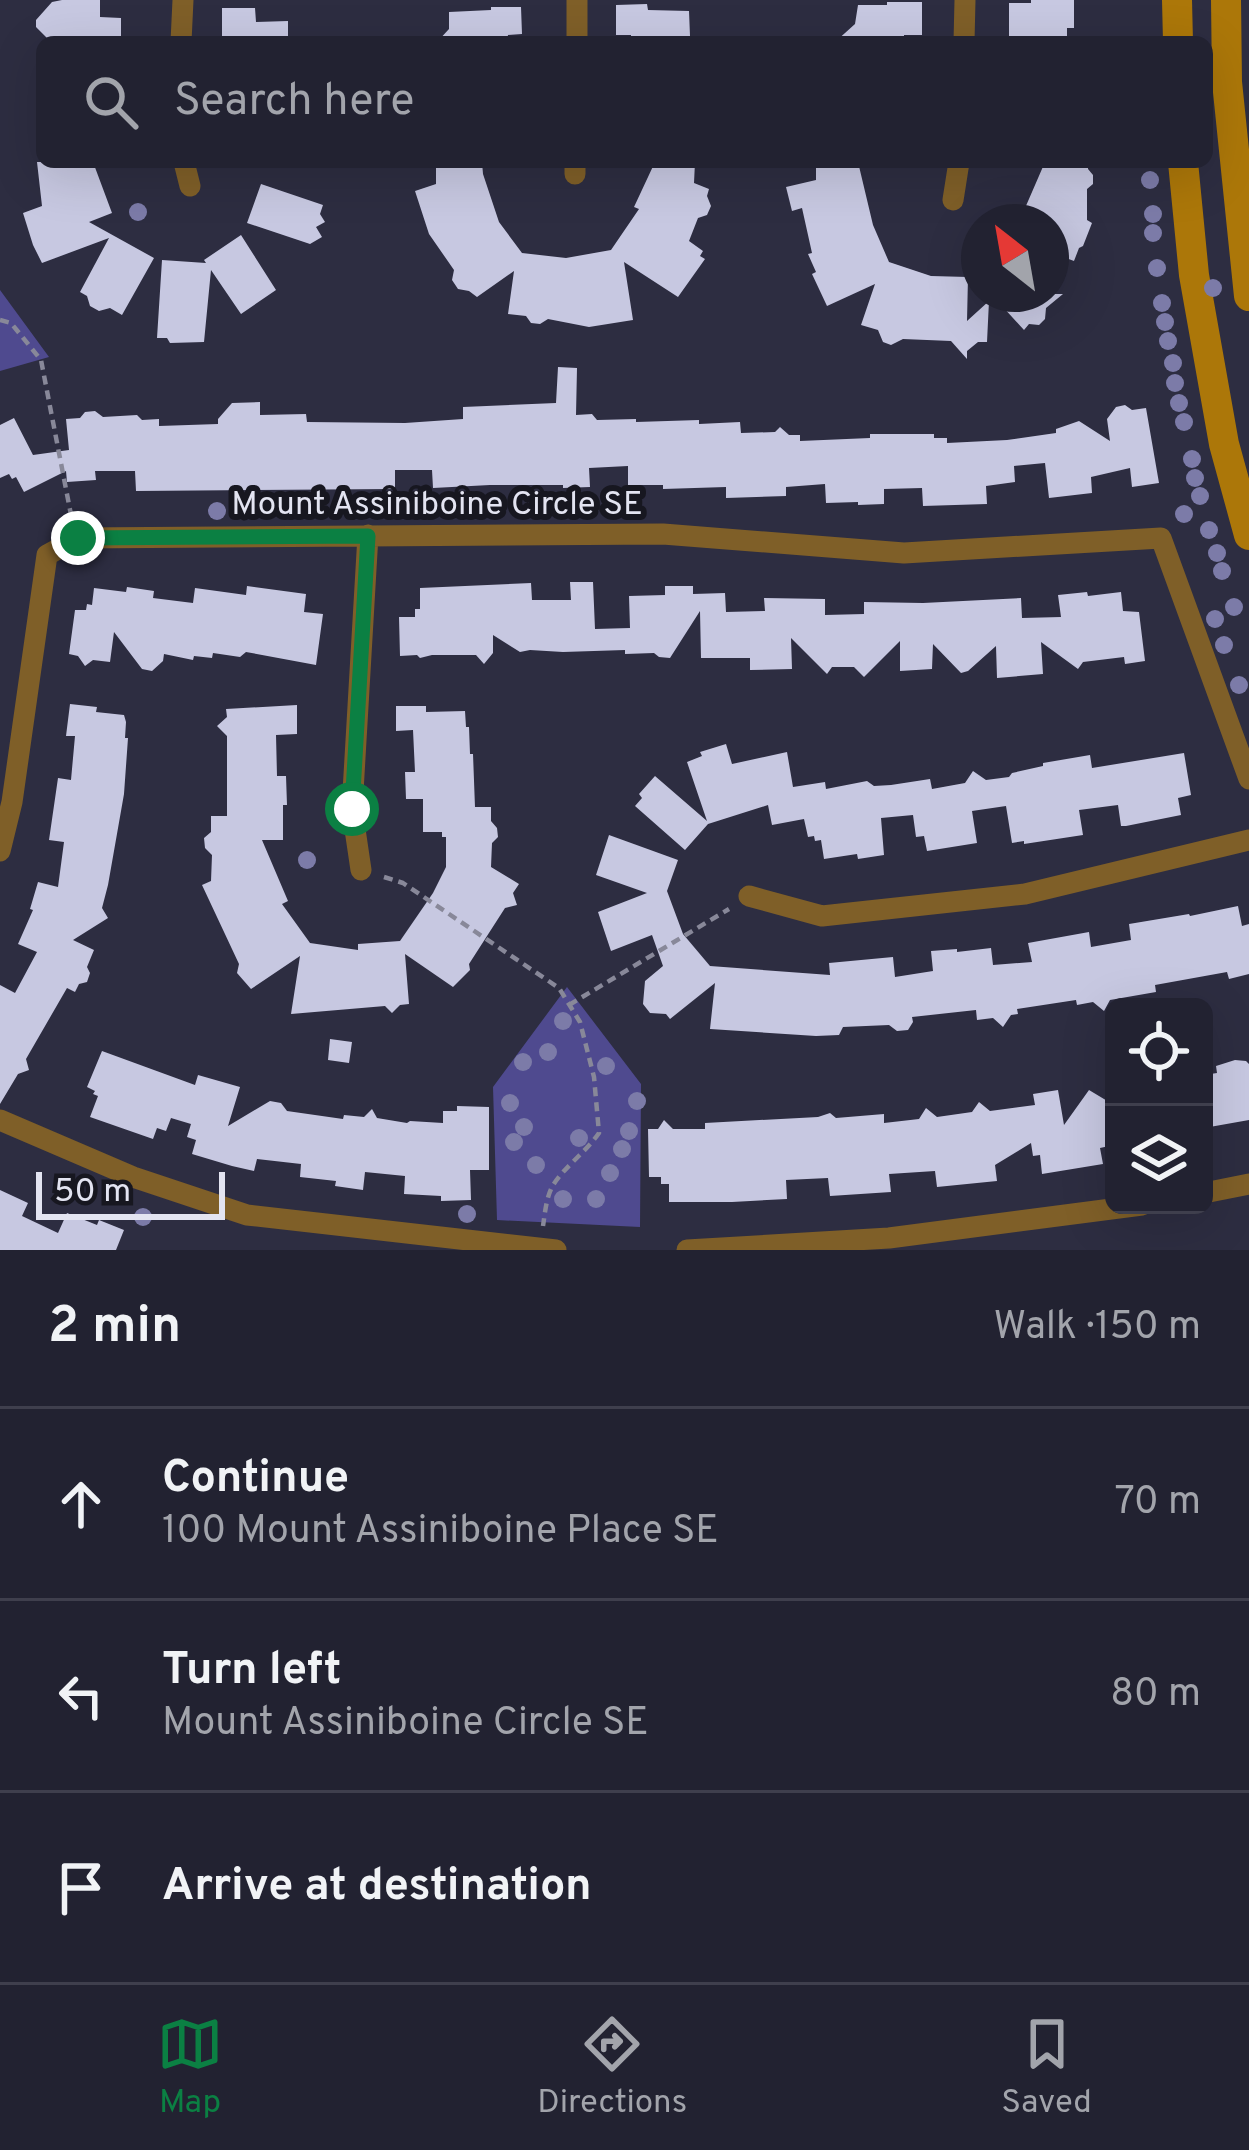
<!DOCTYPE html>
<meta charset="utf-8">
<style>
:root{--surface:#222231;--page:#2e2f3d;--text:#f1f3f6;--muted:#a2a4ab;--line:#3f3f4d;--accent:#0b8043}
body{margin:0;font-family:Overpass,sans-serif;background:var(--page);color:var(--text)}
.controls{position:absolute;right:36px;bottom:36px;display:grid;overflow:hidden;border-radius:18px;box-shadow:0 12px 48px #0002}
.controls button{width:108px;height:108px;display:grid;place-items:center;padding:0;border:0;border-bottom:3px solid var(--line);background:var(--surface);color:var(--text);font:60px sans-serif}
.compass{position:absolute;left:961px;top:204px;width:108px;height:108px;border-radius:50%;background:var(--surface);box-shadow:0 12px 48px #0002;rotate:329deg}
.scale{position:absolute;left:36px;bottom:30px;width:189px;box-sizing:border-box;padding-left:12px;border:6px solid #e3e4f1;border-top:0;font-size:33px;line-height:42px;white-space:nowrap;color:#e3e4f1;-webkit-text-stroke:9px #171720;paint-order:stroke}
.stop{position:absolute;width:36px;height:36px;margin:-27px;border:9px solid #0b8043;border-radius:50%;background:#fff}
.stop.end{background:#0b8043;border-color:#fff;box-shadow:0 3px 12px #0008}
.list{margin:0;padding:0;list-style:none}
h2{display:flex;justify-content:space-between;align-items:center;height:156px;margin:0;padding:0 48px;font-size:51px}
h2 small{font-size:39px;font-weight:400;color:var(--muted)}
.list li{display:grid;grid-template-columns:78px 1fr auto;gap:36px;align-items:center;box-sizing:border-box;height:192px;padding:0 48px;border-top:3px solid var(--line)}
.list b{display:block;font-size:45px;white-space:nowrap}
.list p{margin:0;font-size:39px;white-space:nowrap;color:var(--muted)}
.list em{font-size:39px;font-style:normal;color:var(--muted)}
.icon{flex:none;width:66px;height:66px;fill:none;stroke:currentColor;stroke-width:2;stroke-linecap:round;stroke-linejoin:round}
.map{position:relative;flex:none;width:1249px;height:1250px;overflow:hidden}
.search{position:absolute;background:var(--surface);box-shadow:0 12px 48px #0002;left:36px;right:36px;top:36px;height:132px;display:flex;align-items:center;gap:30px;box-sizing:border-box;padding:0 42px;border-radius:18px;color:var(--muted);font-size:45px}
.sheet{height:732px;background:var(--surface)}
nav{display:flex;justify-content:space-around;align-items:center;box-sizing:border-box;height:168px;border-top:3px solid var(--line);background:var(--surface);font-size:33px;color:var(--muted)}
nav a{display:grid;justify-items:center;gap:6px}
nav .on{color:var(--accent)}
.map>svg:first-child{display:block}
.green{fill:#4f4a8f}
.building{fill:#c7c8e1}
.lines{fill:none;stroke-linecap:round;stroke-linejoin:round}
.path{stroke:#889;stroke-width:4.5;stroke-dasharray:9 6;stroke-linecap:butt}
.minor{stroke:#7f5f28;stroke-width:21}
.secondary{stroke:#ac7709;stroke-width:30}
.tree{fill:#7c7ba8}
.route{stroke:#0b8043;stroke-width:15}
.labels{text-anchor:middle;stroke-width:12;stroke-linejoin:round;paint-order:stroke}
.street-label{font-size:33px;fill:#e3e4f1;stroke:#171720}
</style>
<div class="map">
<svg width="1249" height="1250" viewBox="0 0 1249 1250">
<rect width="100%" height="100%" fill="#2d2d41"/>
<path class="green" d="M0 290 49 357 0 371Z
M567 987 641 1084 640 1227 497 1220 493 1087Z"/>
<path class="building" d="M62 0H100V17L121 18V42H51L36 27V20L52 2Z
M1031 0H1074V28H1067V42H1009V3H1031Z
M887 2H922V35H904V42H835L855 24 858 5H887Z
M647 4 648 10 689 11 690 36H686V42H631V35H616V5Z
M491 7H521L522 34 508 35 507 41 503 42H437L449 29V12L491 10Z
M222 8H255L256 22 288 21V42H222Z
M37 162H93L112 213 89 222 154 258 122 315 110 308 99 311 90 306 87 296 80 292 109 238 42 263 33 245 23 213 42 206Z
M436 162H482L483 174 499 222 522 253 566 258 611 250 639 209 634 207 655 162H695L694 183 709 189 707 196 711 206 707 215 698 218 689 241 703 251 700 256 705 259 678 297 624 262 633 320 589 327 548 319 540 324 531 323 526 316 508 314 514 271 477 297 469 291 458 289 452 280 454 270 429 234 415 191 436 184Z
M816 162H858L873 225 889 262 931 276 968 277 967 321 989 301 987 342H978L967 351V359L951 341 903 339 891 345 883 342 878 330 861 325 875 284 827 306 812 274 816 272 808 254 812 253 802 208 792 211 786 187 816 180Z
M1045 162H1088V169L1093 175V184L1087 189V220L1092 223 1083 246 1079 248 1074 261 1066 258 1051 271V222H1019Z
M261 184 323 205 320 214 325 222 316 227 322 237 310 244 247 223Z
M241 235 276 290 241 314 211 270 204 342 170 343 167 338H157L162 260 206 263 204 260Z
M991 294H1063L1046 308 1045 319 1039 325 1029 324 1024 330Z
M558 367 577 368 576 415 592 414 597 420 636 419V422L699 420V424L740 422 741 433 775 432 780 427 789 435H800V441L870 438V434H934V438H947V443L1007 440 1056 433V429L1079 421 1110 441 1107 419 1116 407 1125 405 1132 410 1146 408 1159 483 1132 487 1130 468 1091 477 1092 493 1049 498 1045 463 1014 466 1015 482 986 486 987 504 923 506 922 488 884 489V504L858 505V502L826 503 825 484 786 487V496L726 498V487L663 489V485H628V466L589 468 590 487 563 488V485H490L433 488 432 470H395V489L136 491 135 471H95L96 480 67 482 66 471 24 492 16 477 12 479 9 474 0 478V425L14 418 33 455 69 450 66 419 80 418 85 412 95 411 103 417 137 415 142 420 159 419V426L218 424V419L232 403 260 402V415L306 414 307 422 405 423 463 419V407L556 403Z
M570 582H593L595 629 630 628 629 596 665 595V586H693V594L725 593 726 612 765 611 764 598 825 599V615L864 614V602L923 603 1021 598 1022 618 1061 617 1058 595 1087 592 1088 596 1121 592 1123 611 1139 612 1145 661 1125 664 1124 657 1083 662 1078 669 1041 642 1043 674 997 678 996 646 968 671 961 673 933 644 932 669 900 671V641L864 677 854 667H832L827 674 791 638 792 669 750 670V658H701L700 611 670 658 659 657 654 653 625 654V650L563 652 530 650 520 652 493 635V653L484 664 476 655H432L420 658 417 655 400 656 399 617H415V609H420V588L531 583 532 600H571Z
M247 586 306 594 304 612 323 614 316 665 246 652 240 657 213 653 212 658 194 656 193 660 164 654 163 661 152 671 142 669 114 632 110 662 93 660 85 666 78 656 69 654 75 610H86L87 604 92 605 94 588 126 592 127 587 154 591 153 598 193 603 195 588 246 595Z
M70 704 97 707 96 712 124 715 126 722 125 738H128L124 794 108 885 102 908 108 918 73 940 94 950 87 967 90 973 87 982 79 984 75 992 67 988 26 1059 29 1070 18 1074 0 1104V985L15 993 37 952 18 944 33 910 30 909 38 882 58 887 64 842 49 840 58 778 71 780 75 736H66Z
M297 705V734L276 735 277 776H286L287 805H283V840H262L288 901 282 904 310 943 358 950V944L400 941 433 893 446 867V837H442V832H423V799H406L405 772H415L413 730 396 731V706H426V712L465 711 466 727H469L470 754H473L475 807H491V821L497 828 498 837 492 843 491 867 519 884 513 893 517 905 505 908 469 964 470 970 453 987 405 954 409 1004 400 1005 392 1013 385 1006 291 1014 300 956 251 989 237 973 239 964 202 885 211 881 212 855 205 848 204 838 211 832V816H227V736L217 726 227 717 226 709Z
M726 744 732 764 787 752 793 787 825 782 826 789 867 781 874 786 891 785 930 779 932 789 965 783 973 771 986 780 1009 777 1012 773 1043 766V763L1090 755 1092 768 1184 753 1191 795 1178 798 1181 815 1126 826H1121L1118 805 1079 810 1083 835 1024 844V841L1012 843 1006 806 972 811 977 843 927 851 924 836 916 837 913 815 881 818 884 855 858 859 857 854 824 859 821 840 815 841 814 836 808 837 804 819 772 825 768 805 708 824 685 850 635 806 642 798 639 794 655 776 707 821 687 762 702 756 700 752Z
M609 835 678 860 667 891 683 934 710 966 830 975 829 963 893 957 895 977 933 971 931 951 957 949V952L991 948 993 965 1032 962 1028 943 1089 932 1091 947 1131 940 1129 924 1189 914 1190 916 1238 906 1242 926 1249 924V974L1229 979 1227 972 1155 985 1156 992 1110 1000 1104 1011 1093 1002 1077 1005 1076 1000 1017 1009 1018 1014 1011 1015 1003 1027 993 1018 977 1020 976 1010 912 1017 913 1022 908 1030 897 1031 889 1025 843 1027 839 1035 816 1036 710 1029 715 983 670 1019 666 1014 650 1013 643 1004 645 981 663 966 652 935 611 951 598 912 647 893 596 875Z
M330 1039 352 1042 349 1063 328 1060Z
M102 1051 195 1085 198 1075 240 1087 228 1126 270 1101 281 1103 287 1111 343 1119 344 1115 364 1117 372 1109 377 1118 407 1123 410 1121 443 1123V1111H457V1106L489 1107V1170H470L471 1200 441 1201V1196L404 1194 405 1176 365 1172 363 1190 335 1186 336 1181 300 1177 301 1164 257 1159 254 1171 232 1166 192 1154 196 1140 187 1137 191 1124 171 1118 166 1131 157 1128 153 1139 90 1117 98 1096 93 1094 95 1091 87 1087Z
M1235 1060 1246 1061 1249 1064V1120L1204 1128V1075L1217 1073 1216 1066Z
M1058 1090 1064 1125 1089 1090 1109 1102 1114 1145 1100 1148 1103 1164 1042 1174 1040 1155 1033 1156 1031 1143 995 1165 997 1181 937 1187 935 1171 889 1174 891 1192 830 1196 828 1178 786 1180 787 1199 732 1202H669V1184H661V1177H649L648 1129H658L664 1120 673 1129H705V1123L818 1117 830 1113 836 1118 884 1114V1123L919 1119 926 1108 937 1117 972 1112 979 1102 990 1111 1035 1105 1033 1094Z
M0 1190 28 1203 22 1216 58 1233 67 1213 97 1225 99 1220 124 1230 116 1250H0Z"/>
<g class="lines">
<path class="path" d="M0 320 11 323 41 360 72 520
M384 877 403 883 559 988 580 1022 594 1077 599 1133C586 1152 562 1169 552 1187 546 1199 545 1213 543 1226
M569 1005 729 909"/>
<path class="minor" d="M181 42 183 0
M577 42V0
M964 42 965 0
M184 162 190 186
M575 174V162
M953 200 959 162
M0 851 12 802 47 555 78 538 663 534 904 553 1161 538 1249 779
M361 870 352 809 368 535
M749 896 822 916 1025 894 1249 840
M0 1120 133 1177 247 1215 556 1250
M1204 1193 1249 1184
M687 1250 889 1238 1142 1205"/>
<path class="secondary" d="M1177 0 1178 42
M1226 0 1227 82 1249 296
M1183 162 1194 275 1224 444 1249 535"/>
</g>
<g class="tree">
<circle cx="1150" cy="180" r="9"/>
<circle cx="138" cy="212" r="9"/>
<circle cx="1153" cy="214" r="9"/>
<circle cx="1153" cy="233" r="9"/>
<circle cx="1157" cy="268" r="9"/>
<circle cx="1213" cy="288" r="9"/>
<circle cx="1162" cy="303" r="9"/>
<circle cx="1165" cy="322" r="9"/>
<circle cx="1168" cy="341" r="9"/>
<circle cx="1173" cy="363" r="9"/>
<circle cx="1175" cy="383" r="9"/>
<circle cx="1179" cy="403" r="9"/>
<circle cx="1184" cy="422" r="9"/>
<circle cx="1192" cy="459" r="9"/>
<circle cx="1195" cy="478" r="9"/>
<circle cx="1200" cy="496" r="9"/>
<circle cx="420" cy="510" r="9"/>
<circle cx="217" cy="511" r="9"/>
<circle cx="1184" cy="514" r="9"/>
<circle cx="1209" cy="530" r="9"/>
<circle cx="1217" cy="553" r="9"/>
<circle cx="1222" cy="571" r="9"/>
<circle cx="1234" cy="607" r="9"/>
<circle cx="1215" cy="619" r="9"/>
<circle cx="1224" cy="645" r="9"/>
<circle cx="1239" cy="685" r="9"/>
<circle cx="307" cy="860" r="9"/>
<circle cx="563" cy="1021" r="9"/>
<circle cx="548" cy="1052" r="9"/>
<circle cx="523" cy="1062" r="9"/>
<circle cx="606" cy="1066" r="9"/>
<circle cx="637" cy="1101" r="9"/>
<circle cx="510" cy="1103" r="9"/>
<circle cx="524" cy="1127" r="9"/>
<circle cx="629" cy="1131" r="9"/>
<circle cx="579" cy="1138" r="9"/>
<circle cx="514" cy="1142" r="9"/>
<circle cx="622" cy="1149" r="9"/>
<circle cx="536" cy="1165" r="9"/>
<circle cx="610" cy="1173" r="9"/>
<circle cx="563" cy="1199" r="9"/>
<circle cx="596" cy="1199" r="9"/>
<circle cx="467" cy="1214" r="9"/>
<circle cx="143" cy="1217" r="9"/>
</g>
<g class="lines">
<path class="route" d="M78 538 368 536 352 809"/>
</g>
<g class="labels">
<g class="street-label">
<text x="437" y="514">Mount Assiniboine Circle SE</text>
</g>
</g>
</svg>
<div class="controls">
<button><svg class="icon" aria-label="locate" viewBox="0 0 24 24"><circle cx="12" cy="12" r="6"/><path d="M12 2v4M12 18v4M2 12h4M18 12h4"/></svg></button>
<button><svg class="icon" aria-label="layers" viewBox="0 0 24 24"><path d="M12 4l9 5-9 5-9-5zM3 14l9 5 9-5"/></svg></button>
</div>
<svg class="compass" viewBox="-18 -18 36 36"><path d="M0-13l5 13h-10z" fill="#e53935"/><path d="M0 13l5-13h-10z" fill="#a2a4ab"/></svg>
<div class="scale">50 m</div>
<div class="stop" style="left:352px;top:809px"></div>
<div class="stop end" style="left:78px;top:538px"></div>
<div class="search"><svg class="icon" aria-label="search" viewBox="0 0 24 24"><circle cx="10" cy="10" r="6"/><path d="M15 15l6 6"/></svg>Search here</div>
</div>
<section class="sheet">
<h2>2 min<small>Walk · 150 m</small></h2>
<ul class="list">
<li><svg class="icon" aria-label="ahead" viewBox="0 0 24 24"><path d="M12 20V5M6 11l6-6 6 6"/></svg><div><b>Continue</b><p>100 Mount Assiniboine Place SE</p></div><em>70 m</em></li>
<li><svg class="icon" aria-label="left" viewBox="0 0 24 24"><path d="M17 20v-9H6M10 6l-5 5 5 5"/></svg><div><b>Turn left</b><p>Mount Assiniboine Circle SE</p></div><em>80 m</em></li>
<li><svg class="icon" aria-label="arrive" viewBox="0 0 24 24"><path d="M6 21V4h12l-3 4 3 4H6"/></svg><div><b>Arrive at destination</b></div></li>
</ul>
</section>
<nav>
<a class="on"><svg class="icon" aria-label="map" viewBox="0 0 24 24"><path d="M3 6l6-2 6 2 6-2v14l-6 2-6-2-6 2zM9 4v14M15 6v14"/></svg>Map</a>
<a><svg class="icon" aria-label="directions" viewBox="0 0 24 24"><path d="M12 3l9 9-9 9-9-9zM9 14v-3h6M13 9l2 2-2 2"/></svg>Directions</a>
<a><svg class="icon" aria-label="saved" viewBox="0 0 24 24"><path d="M7 4h10v16l-5-4-5 4z"/></svg>Saved</a>
</nav>
